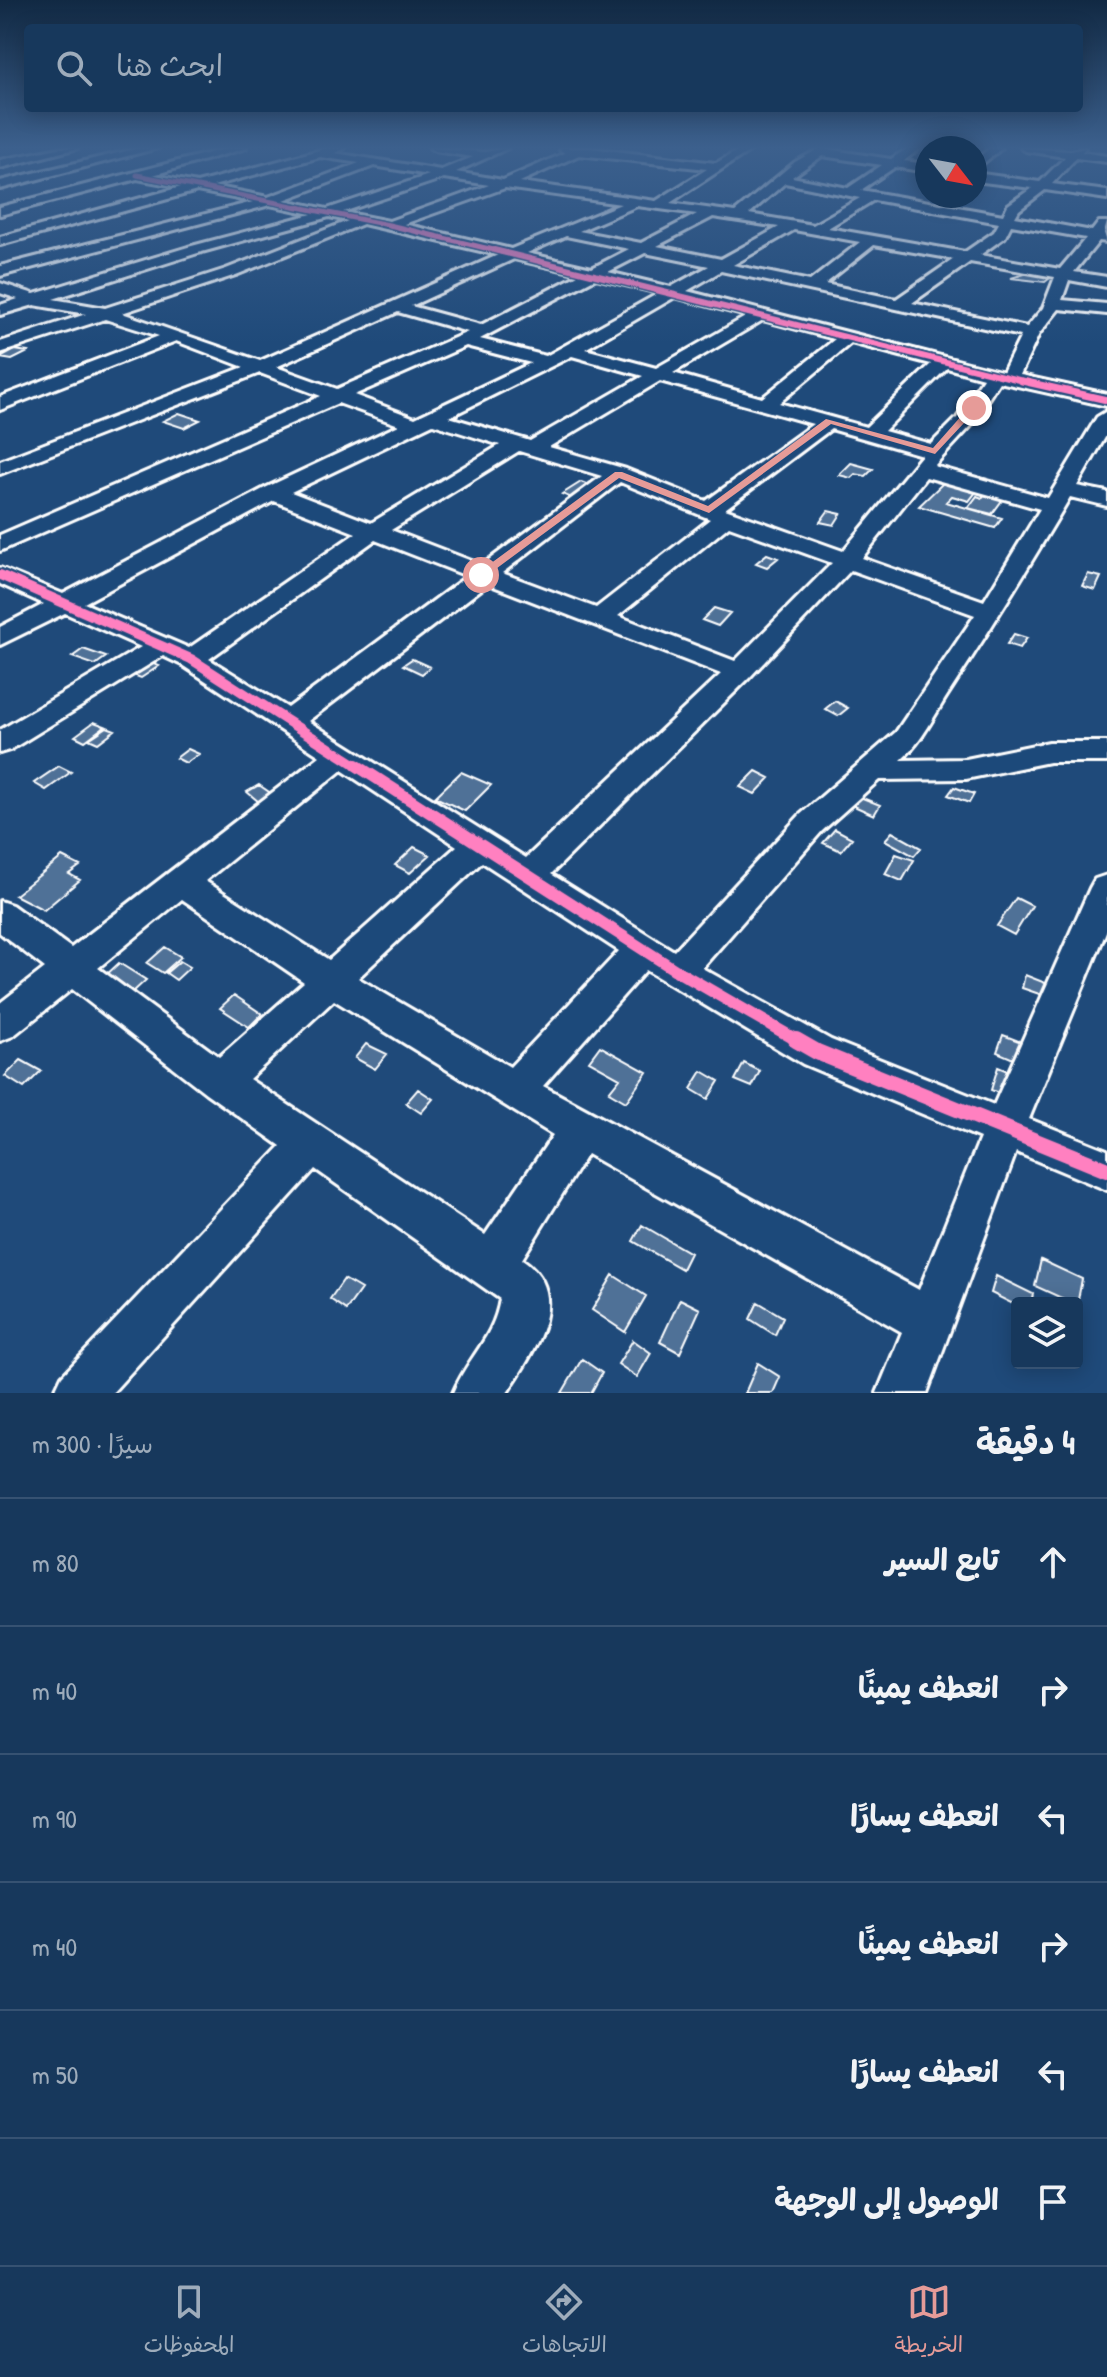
<!DOCTYPE html>
<html lang="ar">
<meta charset="utf-8">
<style>
:root{--surface:#17385c;--page:#203f62;--text:#f1f3f6;--muted:#9eacbb;--line:#365272;--accent:#e69b98}
body{margin:0;font-family:"Patrick Hand","Playpen Sans Arabic",sans-serif;background:var(--page);color:var(--text);direction:rtl}
.controls{position:absolute;right:24px;bottom:24px;display:grid;overflow:hidden;border-radius:8px;box-shadow:0 4px 20px #0003}
.controls button{width:72px;height:72px;display:grid;place-items:center;padding:0;border:0;border-bottom:2px solid var(--line);background:var(--surface);color:var(--text);font:40px sans-serif}
.compass{position:absolute;left:915px;top:136px;width:72px;height:72px;border-radius:50%;background:var(--surface);box-shadow:0 4px 20px #0003;rotate:121deg}
.stop{position:absolute;width:24px;height:24px;margin:-18px;border:6px solid #e69b98;border-radius:50%;background:#fff}
.stop.end{background:#e69b98;border-color:#fff;box-shadow:0 2px 8px #0008}
.list{margin:0;padding:0;list-style:none}
h2{display:flex;justify-content:space-between;align-items:center;height:104px;margin:0;padding:0 32px;font-size:34px}
h2 small{font-size:26px;font-weight:400;color:var(--muted)}
.list li{display:grid;grid-template-columns:52px 1fr auto;gap:24px;align-items:center;box-sizing:border-box;height:128px;padding:0 32px;border-top:2px solid var(--line)}
.list b{display:block;font-size:30px;white-space:nowrap}
.list em{font-size:26px;font-style:normal;color:var(--muted)}
.icon{flex:none;width:44px;height:44px;fill:none;stroke:currentColor;stroke-width:2;stroke-linecap:round;stroke-linejoin:round}
.map{position:relative;flex:none;width:1107px;height:1393px;overflow:hidden;direction:ltr}
.search{position:absolute;background:var(--surface);box-shadow:0 4px 20px #0003;left:24px;right:24px;top:24px;height:88px;display:flex;align-items:center;gap:20px;box-sizing:border-box;padding:0 28px;border-radius:8px;color:var(--muted);font-size:30px}
.sheet{height:872px;background:var(--surface)}
nav{display:flex;justify-content:space-around;align-items:center;box-sizing:border-box;height:112px;border-top:2px solid var(--line);background:var(--surface);font-size:22px;color:var(--muted)}
nav a{display:grid;justify-items:center;gap:4px}
nav .on{color:var(--accent)}
.map>svg:first-child{display:block}
.building{fill:#507197;stroke:#fff;stroke-width:2}
.lines{fill:none;stroke-linecap:round;stroke-linejoin:round}
.minor-casing{stroke:#fff;stroke-width:6}
.minor{fill:#1f4a7a;fill-rule:evenodd}
.cycleway-far5-casing{stroke:#1f4a7a;stroke-width:7}
.cycleway-far4-casing{stroke:#1f4a7a;stroke-width:9}
.cycleway-far3-casing{stroke:#1f4a7a;stroke-width:11}
.cycleway-far2-casing{stroke:#1f4a7a;stroke-width:15}
.cycleway-far1-casing{stroke:#1f4a7a;stroke-width:17}
.cycleway-casing{stroke:#1f4a7a;stroke-width:21}
.cycleway-far5{stroke:#ff80c0;stroke-width:5}
.cycleway-far4{stroke:#ff80c0;stroke-width:6}
.cycleway-far3{stroke:#ff80c0;stroke-width:7}
.cycleway-far2{stroke:#ff80c0;stroke-width:10}
.cycleway-far1{stroke:#ff80c0;stroke-width:12}
.cycleway{stroke:#ff80c0;stroke-width:16}
.route{fill:#e69b98}
</style>
<div class="map">
<svg width="1107" height="1393" viewBox="0 0 1107 1393">
<rect width="100%" height="100%" fill="#1f4a7a"/>
<filter id="ink" filterUnits="userSpaceOnUse"><feTurbulence type="fractalNoise" baseFrequency=".0125" numOctaves="2"/><feDisplacementMap in="SourceGraphic" scale="16" xChannelSelector="R" yChannelSelector="G"/><feConvolveMatrix kernelMatrix="1 2 1 2 8 2 1 2 1" color-interpolation-filters="sRGB"/></filter>
<g filter="url(#ink)">
<path class="building" d="M1028 273H1039L1052 275 1044 277 1050 278 1045 282 1011 278Z
M15 350 28 352 12 360 0 358Z
M179 413 200 420 184 428 163 421Z
M851 463 873 469 866 476 855 474 851 478 839 475Z
M581 482 594 487 574 499 562 494Z
M943 483 976 492 969 501 952 496 946 502 1002 518 995 528 919 506Z
M985 494 1003 499 992 514 968 508 977 496 982 498Z
M828 511 841 514 834 525 820 522Z
M767 554 778 558 767 567 756 563Z
M1088 574 1101 577 1095 590 1082 586Z
M714 608 730 613 718 626 702 620Z
M1014 634 1027 638 1020 648 1007 644Z
M83 649 106 657 95 665 72 657Z
M412 659 430 667 422 674 403 665Z
M151 663 159 666 141 678 133 675Z
M835 701 848 708 838 716 825 709Z
M94 722 105 726 85 741 75 736Z
M107 727 115 730 98 743 89 739Z
M188 749 199 754 186 763 176 758Z
M59 766 71 772 46 790 34 783Z
M756 771 770 778 755 794 740 787Z
M461 772 491 785 465 811 435 797Z
M259 785 272 794 259 802 247 792Z
M954 787 974 794 969 803 948 795Z
M860 797 880 805 874 815 854 806Z
M835 829 852 838 841 851 823 843Z
M892 832 921 848 914 856 885 840Z
M414 847 430 855 410 873 395 865Z
M896 854 914 860 902 881 885 874Z
M62 857 80 866 69 874 80 880 44 910 15 895Z
M1016 898 1032 906 1014 935 997 926Z
M165 947 181 957 163 973 147 963Z
M180 961 190 967 176 980 166 973Z
M119 963 146 980 132 993 105 976Z
M1025 975 1048 984 1045 996 1022 988Z
M234 995 262 1014 249 1027 220 1008Z
M1003 1035 1024 1043 1018 1061 997 1052Z
M366 1044 387 1054 375 1069 355 1058Z
M600 1046 647 1072 626 1102 609 1092 620 1078 589 1061Z
M21 1060 41 1071 24 1088 5 1076Z
M744 1063 760 1071 752 1087 735 1080Z
M998 1067 1015 1074 1008 1097 991 1090Z
M702 1071 719 1081 708 1099 691 1089Z
M418 1089 433 1099 421 1113 406 1103Z
M642 1225 690 1253 682 1269 633 1241Z
M1041 1260 1082 1279 1077 1305 1035 1286Z
M613 1275 646 1296 625 1332 592 1310Z
M996 1276 1033 1294 1031 1303H1017V1306L991 1293Z
M344 1279 361 1289 346 1310 330 1299Z
M680 1299 700 1309 680 1353 660 1342Z
M758 1302 783 1317 775 1335 750 1319Z
M633 1340 651 1353 637 1377 618 1364Z
M582 1359 602 1373 591 1393H562Z
M758 1363 780 1377 773 1393H745Z"/>
<g class="lines">
<defs>
<path id="minor" d="M58 148H78L0 168V160Z
M139 148H158L0 189V181Z
M228 148H246L153 175 197 183 327 148H345L335 153 441 170 473 157 435 151 430 148 485 152 508 148 456 172 503 180 565 153 560 150 562 148H590L716 163 742 148H754L670 203 735 212 795 162 820 148 891 159 908 148H920L904 161 927 164V172L895 167 861 190 1003 215 1008 205 1032 188 975 181V173L1040 182 1065 157 1026 151 1021 148 1071 151 1085 148 1082 152 1107 156V162L1076 158 1052 184 1107 191V199L1045 190 1019 210 1015 217 1092 231 1099 222H1107L1104 233 1107 242 1099 241 1074 272 1107 277V287L1069 280 1062 300 1107 304V314L1059 309 1039 334 1020 375 1107 394V406L999 382 971 426 934 466 1048 498 1097 417 1107 411V434L1077 486 1107 492V506L1070 497C1031 563 992 627 950 691 934 715 923 741 901 760L966 759 1049 742H1107V762H1049L966 779 879 780 822 831 702 968 831 1040 994 1105 1090 888 1095 879 1107 875V929L1029 1119 1107 1150V1190L1016 1152 927 1393H877L902 1332 587 1154 522 1259C575 1295 532 1354 507 1393H453C468 1357 494 1338 500 1299L315 1169 112 1393H54L62 1376 281 1146 206 1093 72 989 13 1036 0 1041V1003L45 968 0 933V901L12 905 71 948 320 756 182 665 163 656 10 750 0 753V730L141 647 65 613 0 645V627L44 604 0 584V568L63 594 265 488 399 425 338 403 0 551V535L321 396 260 373 0 474V461L244 367 176 341 0 410V397L159 336 105 319 0 353V342L86 314 34 305 0 315V305L18 299 0 293V283L34 294 188 247 312 214 270 205 0 276V266L253 202 197 191 0 245V237L181 187 137 179 0 215V207ZM579 155 707 169 656 201 520 182ZM822 156 882 165 848 188 792 177ZM320 157 359 163 268 197 213 186ZM374 166 429 175 327 209 284 200ZM444 178 489 185 389 221 343 212ZM785 183 860 198 813 225 749 214ZM505 188 621 204 511 249 404 224ZM874 200 999 223 994 232 965 252 828 228ZM637 206 697 214 641 243 579 231ZM329 217 348 221 226 269 105 308 53 299 198 253ZM713 217 779 227 721 259 657 246ZM363 224 498 255 260 361 122 313 236 275ZM1011 225 1086 238 1060 269 980 255 1005 237ZM794 230 860 242 810 281 733 265ZM566 236 629 249 592 268 527 253ZM874 245 954 259 896 299 825 284ZM645 253 709 266 671 287 608 272ZM514 259 580 274 481 325 411 306ZM970 262 1055 277 1043 308 1027 327 912 303ZM721 271 1021 336 1003 372 687 291ZM596 278 659 293 546 356 480 339ZM675 297 747 316 656 368 585 349ZM398 312 468 332 337 389 276 367ZM763 320 835 339 762 398 673 373ZM851 343 931 364 866 427 779 403ZM466 346 531 363 415 418 354 395ZM572 356 643 376 530 441 449 417ZM947 368 983 378 957 418 931 444 884 431ZM660 381 813 424 706 501 626 469 549 447ZM433 424 500 445 371 523 291 492ZM831 429 922 455 843 551 725 509ZM519 451 602 476 482 565 391 530ZM926 477 1040 509 984 601 862 558ZM620 482 710 519 596 608 502 573ZM274 501 356 533 189 648 84 603ZM729 526 832 563 735 661 618 616ZM375 540 467 576 288 708 209 659ZM851 570 975 615 896 732 800 815 674 951 551 874 749 678ZM488 584 721 674 526 858 308 721ZM342 770 457 846 329 960 205 881ZM482 862 619 951 510 1067 358 978ZM182 899 304 982 219 1057 98 968ZM646 970 803 1064 980 1138 919 1290 543 1086ZM334 1000 553 1135 485 1235 249 1079Z
M990 148H1002L975 170V160Z"/>
</defs>
<use href="#minor" class="minor-casing"/>
<use href="#minor" class="minor"/>
<defs>
<path id="cycleway-far5" d="M137 175 389 225 502 252"/>
<path id="cycleway-far4" d="M494 250 1031 383"/>
<path id="cycleway-far3" d="M1022 381 1107 400"/>
<path id="cycleway-far2" d="M0 575 191 659 359 767"/>
<path id="cycleway-far1" d="M356 765 677 971 800 1042"/>
<path id="cycleway" d="M796 1040 817 1052 1107 1170"/>
</defs>
<use href="#cycleway-far5" class="cycleway-far5-casing"/>
<use href="#cycleway-far4" class="cycleway-far4-casing"/>
<use href="#cycleway-far3" class="cycleway-far3-casing"/>
<use href="#cycleway-far2" class="cycleway-far2-casing"/>
<use href="#cycleway-far1" class="cycleway-far1-casing"/>
<use href="#cycleway" class="cycleway-casing"/>
<use href="#cycleway-far5" class="cycleway-far5"/>
<use href="#cycleway-far4" class="cycleway-far4"/>
<use href="#cycleway-far3" class="cycleway-far3"/>
<use href="#cycleway-far2" class="cycleway-far2"/>
<use href="#cycleway-far1" class="cycleway-far1"/>
<use href="#cycleway" class="cycleway"/>
</g>
</g>
<linearGradient id="sky" x2="0" y2="1"><stop stop-color="#112943"/><stop offset="0.43" stop-color="#3c608d"/><stop offset="1" stop-color="#3c608d" stop-opacity="0"/></linearGradient>
<rect width="1107" height="343" fill="url(#sky)"/>
<path class="route" d="M970 406 978 408 935 454 831 424 709 513 619 478 485 577 475 575 615 472H622L708 506 826 419 933 448Z"/>
</svg>
<div class="controls">
<button><svg class="icon" aria-label="layers" viewBox="0 0 24 24"><path d="M12 4l9 5-9 5-9-5zM3 14l9 5 9-5"/></svg></button>
</div>
<svg class="compass" viewBox="-18 -18 36 36"><path d="M0-13l5 13h-10z" fill="#e53935"/><path d="M0 13l5-13h-10z" fill="#9eacbb"/></svg>
<div class="stop" style="left:481px;top:575px"></div>
<div class="stop end" style="left:974px;top:408px"></div>
<div class="search"><svg class="icon" aria-label="search" viewBox="0 0 24 24"><circle cx="10" cy="10" r="6"/><path d="M15 15l6 6"/></svg>ابحث هنا</div>
</div>
<section class="sheet">
<h2>4 دقيقة<small>سيرًا · 300 m</small></h2>
<ul class="list">
<li><svg class="icon" aria-label="ahead" viewBox="0 0 24 24"><path d="M12 20V5M6 11l6-6 6 6"/></svg><div><b>تابع السير</b></div><em>80 m</em></li>
<li><svg class="icon" aria-label="right" viewBox="0 0 24 24"><path d="M7 20v-9h11M14 6l5 5-5 5"/></svg><div><b>انعطف يمينًا</b></div><em>40 m</em></li>
<li><svg class="icon" aria-label="left" viewBox="0 0 24 24"><path d="M17 20v-9H6M10 6l-5 5 5 5"/></svg><div><b>انعطف يسارًا</b></div><em>90 m</em></li>
<li><svg class="icon" aria-label="right" viewBox="0 0 24 24"><path d="M7 20v-9h11M14 6l5 5-5 5"/></svg><div><b>انعطف يمينًا</b></div><em>40 m</em></li>
<li><svg class="icon" aria-label="left" viewBox="0 0 24 24"><path d="M17 20v-9H6M10 6l-5 5 5 5"/></svg><div><b>انعطف يسارًا</b></div><em>50 m</em></li>
<li><svg class="icon" aria-label="arrive" viewBox="0 0 24 24"><path d="M6 21V4h12l-3 4 3 4H6"/></svg><div><b>الوصول إلى الوجهة</b></div></li>
</ul>
</section>
<nav>
<a class="on"><svg class="icon" aria-label="map" viewBox="0 0 24 24"><path d="M3 6l6-2 6 2 6-2v14l-6 2-6-2-6 2zM9 4v14M15 6v14"/></svg>الخريطة</a>
<a><svg class="icon" aria-label="directions" viewBox="0 0 24 24"><path d="M12 3l9 9-9 9-9-9zM9 14v-3h6M13 9l2 2-2 2"/></svg>الاتجاهات</a>
<a><svg class="icon" aria-label="saved" viewBox="0 0 24 24"><path d="M7 4h10v16l-5-4-5 4z"/></svg>المحفوظات</a>
</nav>
